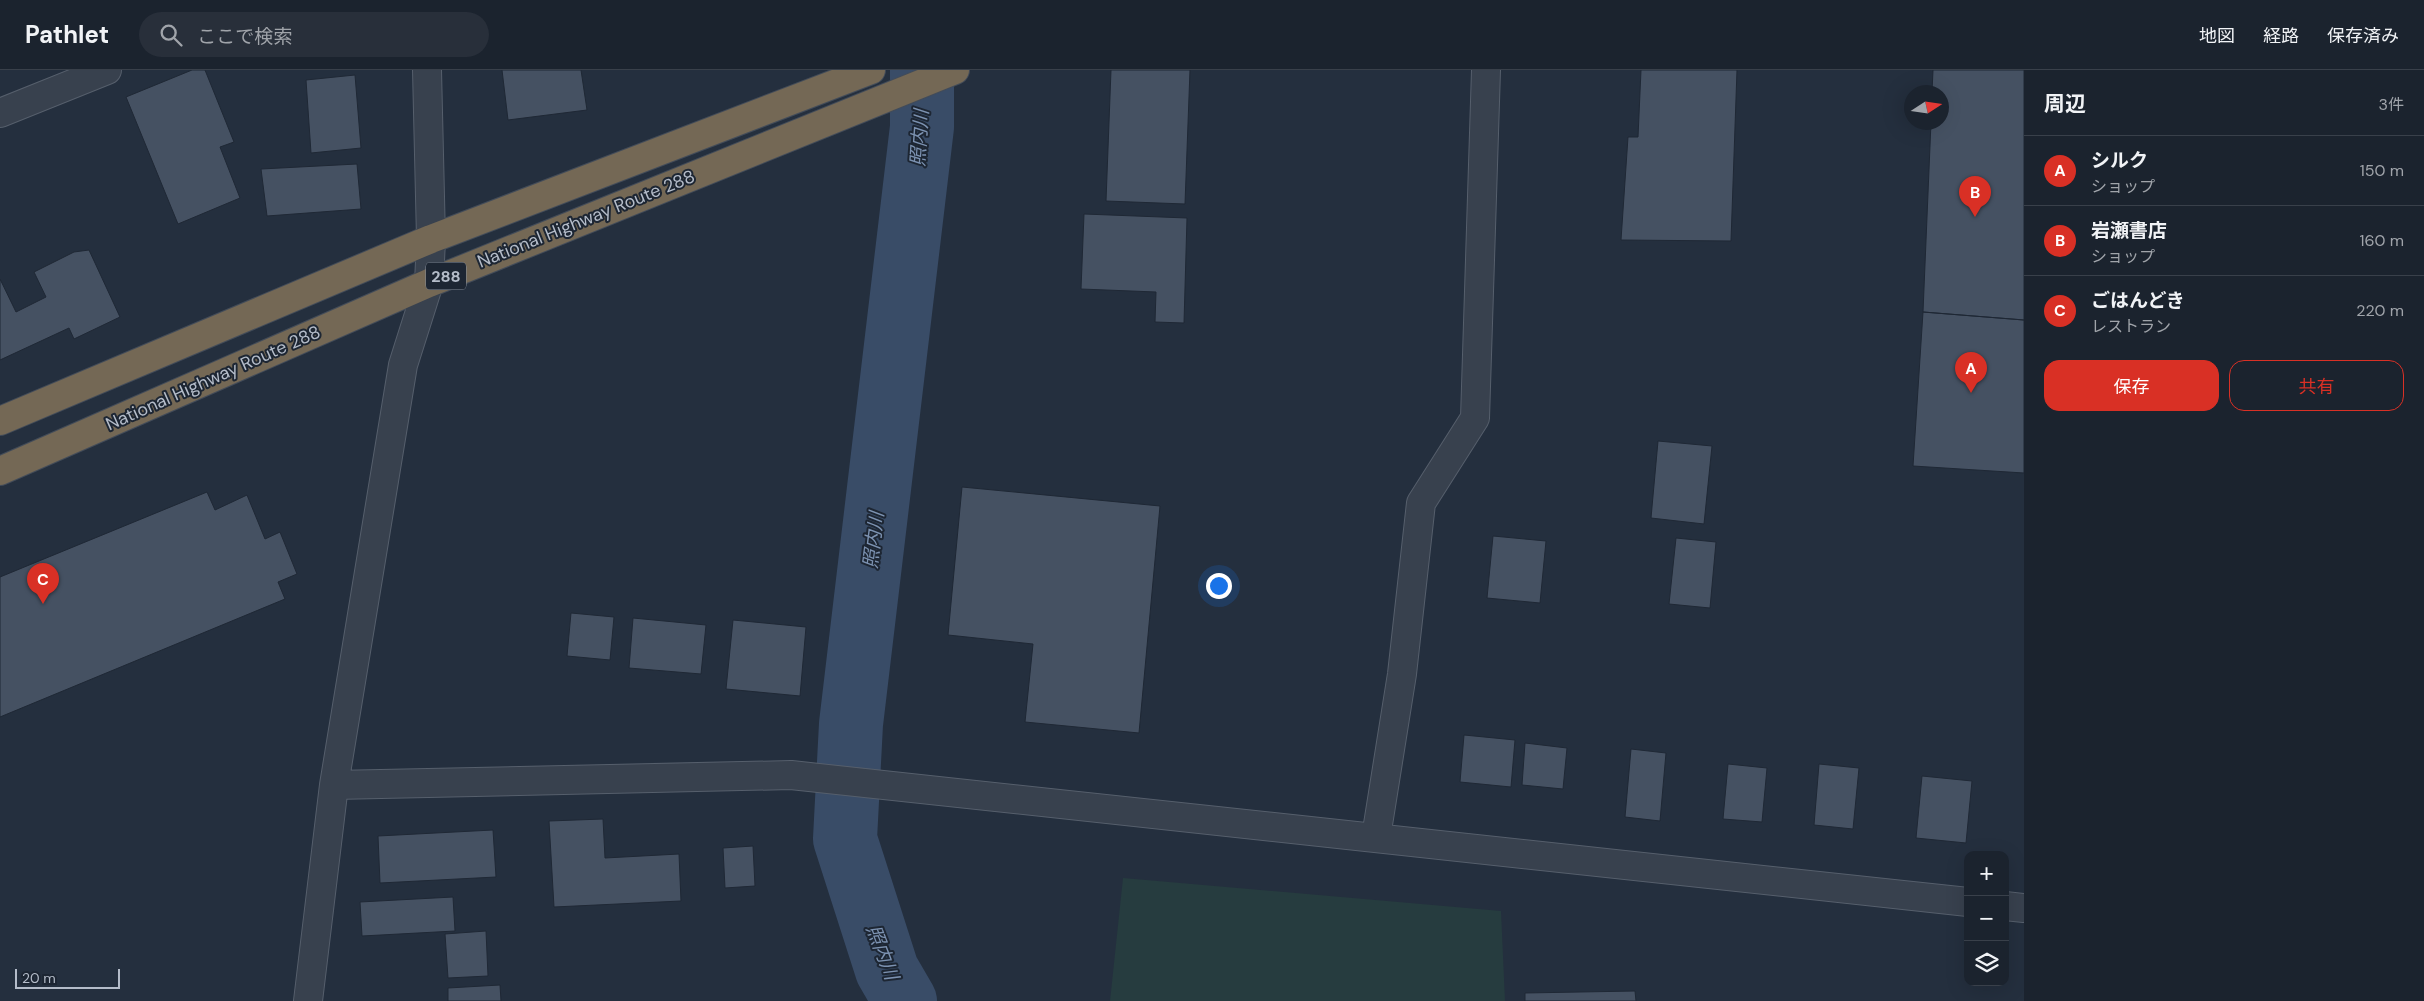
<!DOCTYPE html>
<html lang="ja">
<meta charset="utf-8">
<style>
:root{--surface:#1b232e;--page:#282f3a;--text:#f1f3f6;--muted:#a0a4aa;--line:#39404a;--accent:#d93025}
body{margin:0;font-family:"DM Sans","Noto Sans JP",sans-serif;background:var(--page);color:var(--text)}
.controls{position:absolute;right:15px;bottom:15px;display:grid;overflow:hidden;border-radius:10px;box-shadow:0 5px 20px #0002}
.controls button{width:45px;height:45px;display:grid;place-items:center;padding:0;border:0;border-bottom:1px solid var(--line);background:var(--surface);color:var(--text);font:25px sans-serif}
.compass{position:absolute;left:1904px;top:15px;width:45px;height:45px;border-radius:50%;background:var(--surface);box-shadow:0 5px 20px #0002;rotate:78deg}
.scale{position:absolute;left:15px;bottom:12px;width:105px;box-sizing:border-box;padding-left:5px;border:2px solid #b4bcc9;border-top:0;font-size:14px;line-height:18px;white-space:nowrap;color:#b4bcc9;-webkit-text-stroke:4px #1d2633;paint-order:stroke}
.you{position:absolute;left:1218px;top:515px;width:18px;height:18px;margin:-12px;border:4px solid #fff;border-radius:50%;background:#1a73e8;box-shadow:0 0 0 8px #1a73e833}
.badge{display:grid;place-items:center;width:32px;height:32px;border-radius:50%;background:var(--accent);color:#fff;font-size:16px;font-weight:700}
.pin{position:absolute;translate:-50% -41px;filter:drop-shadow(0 1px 2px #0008)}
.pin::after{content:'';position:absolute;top:26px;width:18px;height:15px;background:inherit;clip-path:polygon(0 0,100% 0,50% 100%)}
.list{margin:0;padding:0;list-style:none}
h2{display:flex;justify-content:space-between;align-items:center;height:65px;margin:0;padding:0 20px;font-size:21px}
h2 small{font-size:16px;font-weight:400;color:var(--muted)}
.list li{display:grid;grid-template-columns:32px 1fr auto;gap:15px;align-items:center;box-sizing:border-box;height:70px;padding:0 20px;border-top:1px solid var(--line)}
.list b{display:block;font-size:19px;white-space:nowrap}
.list p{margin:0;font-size:16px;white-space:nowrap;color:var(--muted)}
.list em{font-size:16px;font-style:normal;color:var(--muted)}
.actions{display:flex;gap:10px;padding:15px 20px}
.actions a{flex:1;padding:11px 0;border:1px solid var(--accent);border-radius:15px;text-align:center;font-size:18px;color:var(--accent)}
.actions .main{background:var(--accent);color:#fff}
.icon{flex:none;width:28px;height:28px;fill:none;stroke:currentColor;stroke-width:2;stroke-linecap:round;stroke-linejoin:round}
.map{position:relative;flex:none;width:2024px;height:931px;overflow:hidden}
header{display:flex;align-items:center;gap:30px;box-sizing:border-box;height:70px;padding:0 25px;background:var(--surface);border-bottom:1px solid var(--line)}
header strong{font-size:24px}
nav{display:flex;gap:28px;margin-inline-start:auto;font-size:18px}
.search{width:350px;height:45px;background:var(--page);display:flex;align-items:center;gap:12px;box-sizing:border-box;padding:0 18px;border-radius:28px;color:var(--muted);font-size:19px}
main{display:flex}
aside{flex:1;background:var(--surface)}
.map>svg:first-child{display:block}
.green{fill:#263c3f}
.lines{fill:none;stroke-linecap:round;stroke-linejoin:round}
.river{stroke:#394c67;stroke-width:64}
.building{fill:#455162;stroke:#1f2835}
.minor-casing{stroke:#565f6c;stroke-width:30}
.highway-casing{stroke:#434c59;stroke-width:30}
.minor{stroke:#38414e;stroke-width:28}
.highway{stroke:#746855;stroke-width:28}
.labels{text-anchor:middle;stroke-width:4;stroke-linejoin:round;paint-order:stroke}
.shield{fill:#1d2633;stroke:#878f9c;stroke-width:1}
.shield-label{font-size:16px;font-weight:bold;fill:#b4bcc9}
.street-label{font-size:18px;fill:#b4bcc9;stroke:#1d2633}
.water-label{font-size:19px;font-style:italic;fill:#7c92b1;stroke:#1d2633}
</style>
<header>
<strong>Pathlet</strong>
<div class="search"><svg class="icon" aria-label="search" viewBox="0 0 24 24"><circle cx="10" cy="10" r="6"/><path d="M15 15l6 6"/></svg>ここで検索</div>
<nav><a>地図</a><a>経路</a><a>保存済み</a></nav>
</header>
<main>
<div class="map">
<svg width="2024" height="931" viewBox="0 0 2024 931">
<rect width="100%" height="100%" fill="#242f3e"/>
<path class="green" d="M1123 808 1501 841 1505 931H1110Z"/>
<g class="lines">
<path class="river" d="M905 931 887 900 845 769 851 654 922 57V0"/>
</g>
<path class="building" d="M192 0H205L234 72 220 77 240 128 178 154 126 27Z
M502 0H581L587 40 508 50Z
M1111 0H1190L1185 134 1106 131Z
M1641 0H1737L1731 171 1621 170 1628 67H1638Z
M1933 0H2024V250L1923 242 1931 52H1942V22H1932Z
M355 5 361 78 311 83 306 10Z
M357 94 361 139 267 146 261 99Z
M1084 144 1187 148 1184 253 1155 252 1156 222 1081 219Z
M89 180 120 247 74 269 69 258 0 290V209L16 242 46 227 34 202 74 182Z
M1923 242 2024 250V403L1913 396Z
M1658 371 1712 376 1704 454 1651 448Z
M962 417 1160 436 1139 663 1025 652 1033 574 948 565Z
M207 422 215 440 247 425 265 469 280 462 297 504 278 512 285 529 0 647V507Z
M1493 466 1546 471 1540 533 1487 528Z
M1676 468 1716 472 1710 538 1669 534Z
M571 543 614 547 610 590 567 586Z
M633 548 706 555 701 604 629 598Z
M733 550 806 557 800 626 726 619Z
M1464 665 1515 670 1511 717 1460 712Z
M1525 673 1567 678 1563 719 1522 715Z
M1631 679 1666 683 1660 751 1625 747Z
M1728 694 1767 698 1762 752 1723 749Z
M1819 694 1859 698 1853 759 1814 755Z
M1922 706 1972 711 1966 773 1916 768Z
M603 749 605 788 679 784 681 831 554 837 549 751Z
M493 760 496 807 380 813 378 766Z
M753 776 755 816 725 818 723 778Z
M453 827 455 861 362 866 360 832Z
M486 861 488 906 448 908 445 864Z
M500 915 501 931H448V918Z
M1635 921 1636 931H1525V923Z"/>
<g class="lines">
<defs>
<path id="minor" d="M0 43 107 0
M334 715 791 705 1968 832
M1376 767 1402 604 1421 433 1475 348 1486 0
M2005 836 2024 838
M308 931 334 715 403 295 429 213 431 169 427 0"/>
<path id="highway" d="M0 351 431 169 871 0
M0 401 429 213 955 0"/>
</defs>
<use href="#minor" class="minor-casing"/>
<use href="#highway" class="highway-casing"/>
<use href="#minor" class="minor"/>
<use href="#highway" class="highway"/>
</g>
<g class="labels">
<rect class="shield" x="426" y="192.5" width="40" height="27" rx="4"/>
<g class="shield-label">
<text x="446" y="212">288</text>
</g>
<g class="street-label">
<text transform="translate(586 149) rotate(-22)" y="6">National Highway Route 288</text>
<text transform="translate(213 308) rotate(-24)" y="6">National Highway Route 288</text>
</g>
<g class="water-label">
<text transform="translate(919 68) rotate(-86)" y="7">照内川</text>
<text transform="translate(873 470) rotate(-83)" y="7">照内川</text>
<text transform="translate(883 882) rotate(69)" y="7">照内川</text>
</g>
</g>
</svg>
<div class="controls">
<button>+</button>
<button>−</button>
<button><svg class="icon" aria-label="layers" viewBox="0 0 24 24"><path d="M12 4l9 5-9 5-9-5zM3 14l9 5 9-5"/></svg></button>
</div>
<svg class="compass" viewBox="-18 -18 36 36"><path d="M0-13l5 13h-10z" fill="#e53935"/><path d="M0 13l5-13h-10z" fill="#a0a4aa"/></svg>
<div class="scale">20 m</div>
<div class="you"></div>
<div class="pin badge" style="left:1971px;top:323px">A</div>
<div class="pin badge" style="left:1975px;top:147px">B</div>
<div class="pin badge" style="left:43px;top:534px">C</div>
</div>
<aside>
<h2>周辺<small>3件</small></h2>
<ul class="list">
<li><span class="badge">A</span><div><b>シルク</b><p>ショップ</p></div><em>150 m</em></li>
<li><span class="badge">B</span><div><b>岩瀬書店</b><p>ショップ</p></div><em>160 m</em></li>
<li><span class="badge">C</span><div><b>ごはんどき</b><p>レストラン</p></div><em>220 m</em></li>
</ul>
<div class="actions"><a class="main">保存</a><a>共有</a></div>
</aside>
</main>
